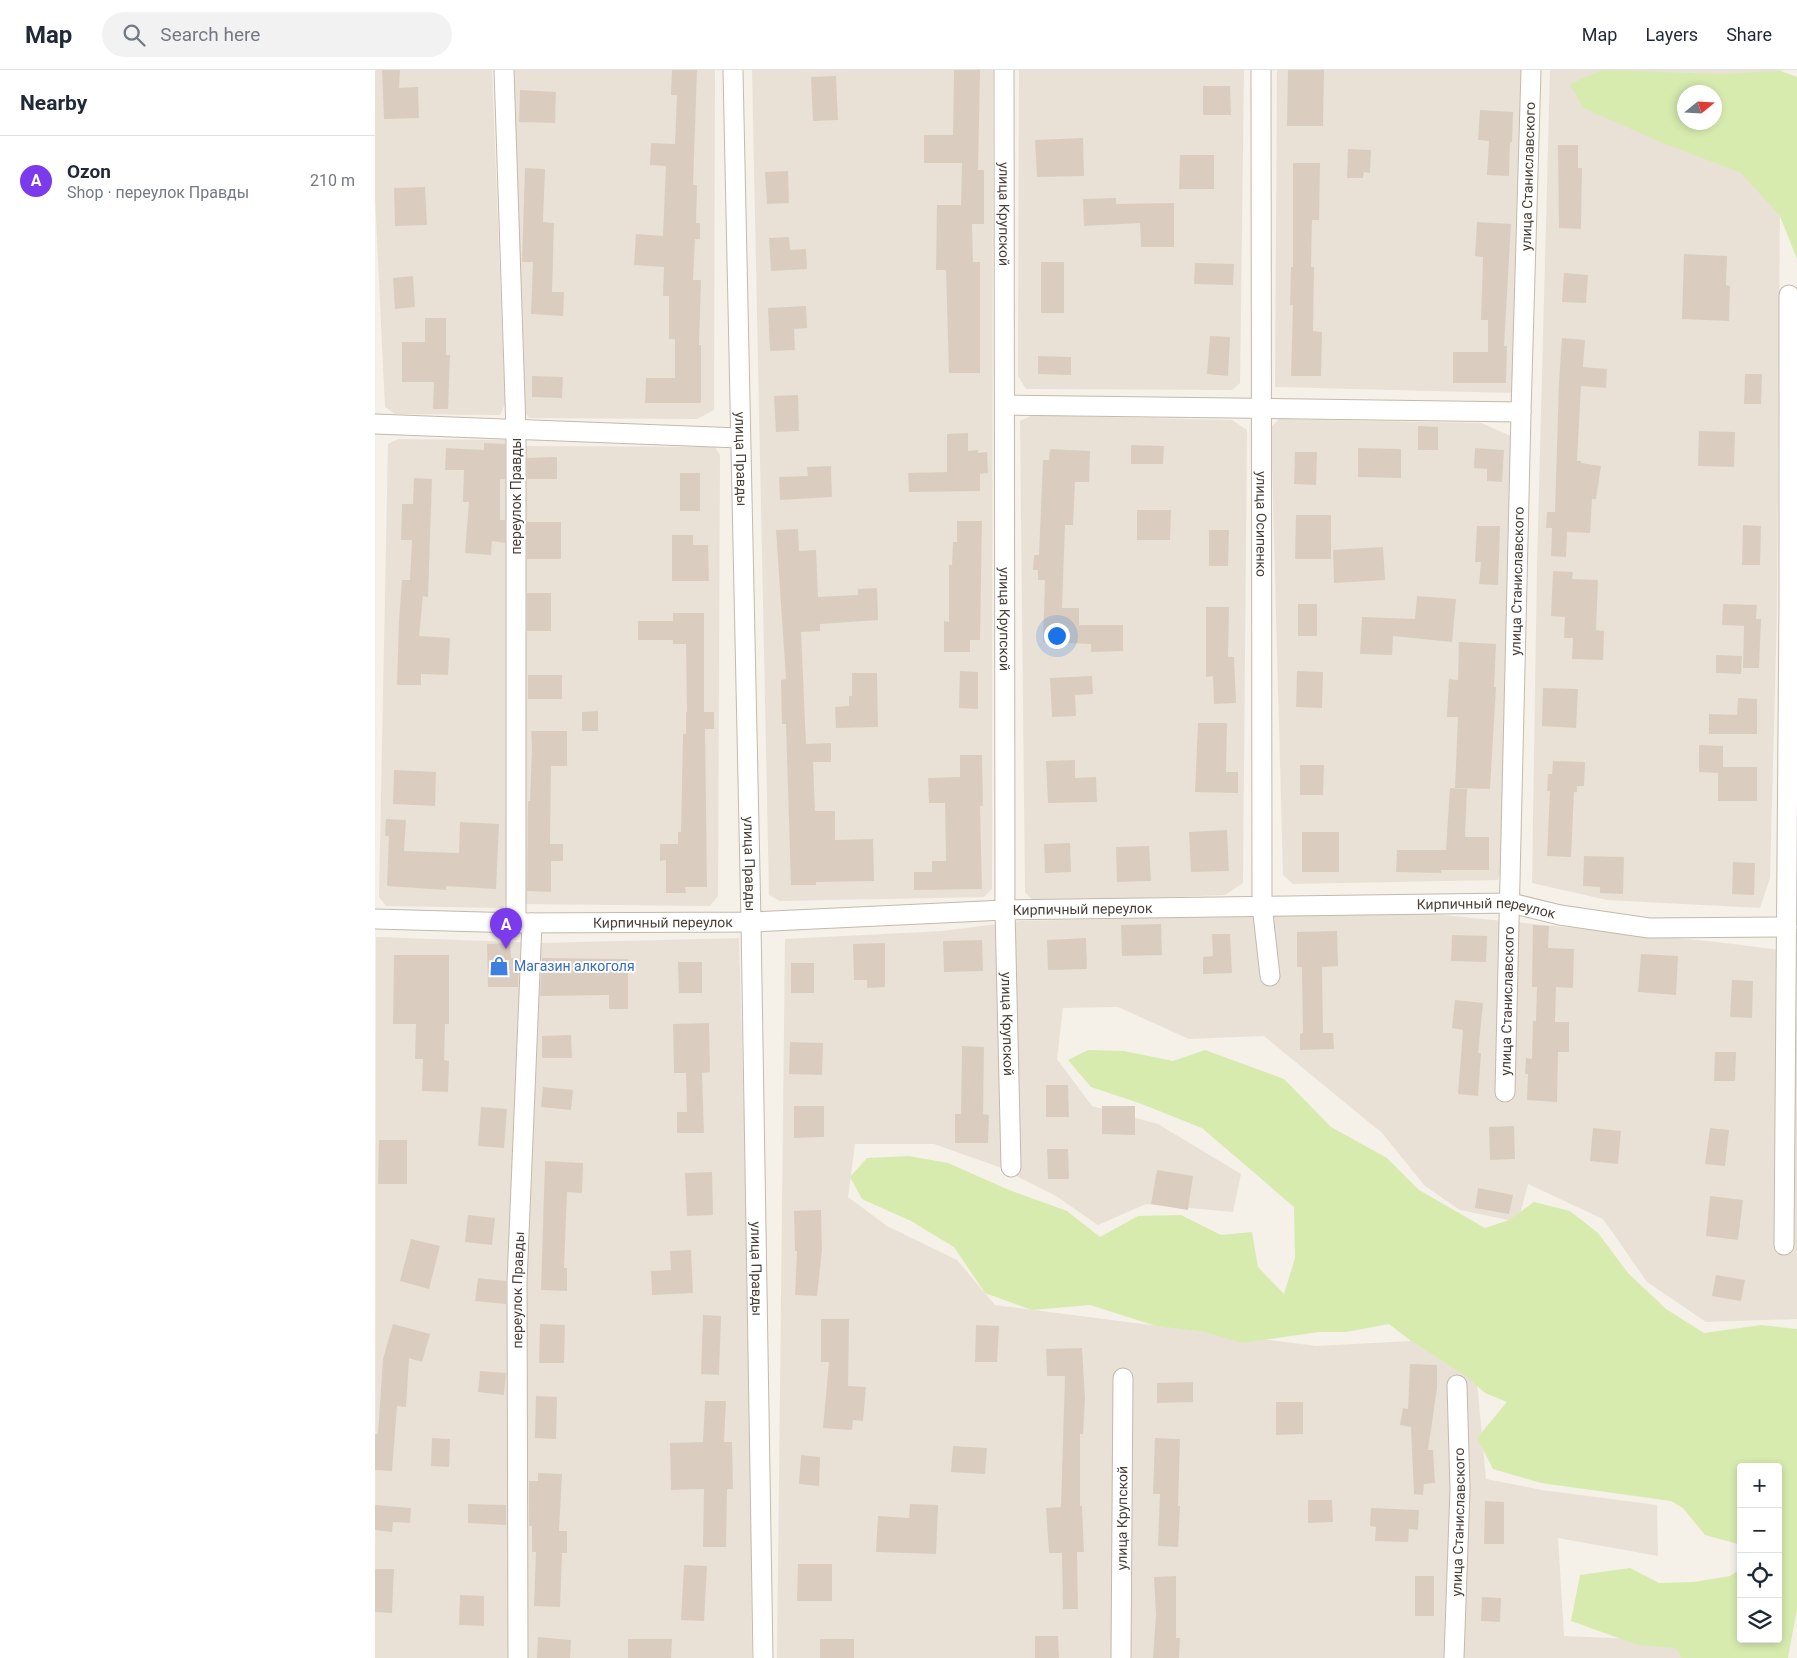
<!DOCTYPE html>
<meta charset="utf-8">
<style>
:root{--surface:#fff;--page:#f2f2f3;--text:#1f2937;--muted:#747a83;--line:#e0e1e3;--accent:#7c3aed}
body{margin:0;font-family:Roboto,sans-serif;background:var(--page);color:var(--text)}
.controls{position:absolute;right:15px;bottom:15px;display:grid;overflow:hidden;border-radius:5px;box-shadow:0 2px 8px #0003}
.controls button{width:45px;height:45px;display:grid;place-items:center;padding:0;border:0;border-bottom:1px solid var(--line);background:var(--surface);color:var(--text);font:25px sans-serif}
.compass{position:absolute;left:1302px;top:15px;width:45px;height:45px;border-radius:50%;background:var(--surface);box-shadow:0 2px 8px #0003;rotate:72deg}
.you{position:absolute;left:681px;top:565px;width:18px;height:18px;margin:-12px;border:4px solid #fff;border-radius:50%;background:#1a73e8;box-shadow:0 0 0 8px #1a73e833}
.badge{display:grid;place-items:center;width:32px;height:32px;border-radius:50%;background:var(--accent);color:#fff;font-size:16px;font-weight:700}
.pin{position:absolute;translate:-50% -41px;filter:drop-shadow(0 1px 2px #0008)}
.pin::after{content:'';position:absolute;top:26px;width:18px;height:15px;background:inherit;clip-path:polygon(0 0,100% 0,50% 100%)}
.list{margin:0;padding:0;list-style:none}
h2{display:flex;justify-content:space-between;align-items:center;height:65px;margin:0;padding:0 20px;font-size:21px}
h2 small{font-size:16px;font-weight:400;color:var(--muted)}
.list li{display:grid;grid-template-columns:32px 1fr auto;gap:15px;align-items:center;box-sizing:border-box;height:90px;padding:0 20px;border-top:1px solid var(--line)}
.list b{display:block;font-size:19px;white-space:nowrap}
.list p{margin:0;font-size:16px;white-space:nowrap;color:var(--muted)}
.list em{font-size:16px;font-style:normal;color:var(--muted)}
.icon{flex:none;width:28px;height:28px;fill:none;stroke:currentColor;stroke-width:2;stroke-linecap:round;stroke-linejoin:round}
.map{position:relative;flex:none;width:1422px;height:1588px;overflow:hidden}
header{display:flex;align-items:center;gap:30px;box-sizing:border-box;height:70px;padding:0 25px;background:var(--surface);border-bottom:1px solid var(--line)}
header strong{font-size:24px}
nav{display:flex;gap:28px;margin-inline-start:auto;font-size:18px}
.search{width:350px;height:45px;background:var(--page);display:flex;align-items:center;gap:12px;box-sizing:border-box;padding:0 18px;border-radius:28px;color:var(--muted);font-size:19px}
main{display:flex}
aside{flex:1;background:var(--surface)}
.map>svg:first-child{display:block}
.residential{fill:#e9e1d6;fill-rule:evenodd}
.green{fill:#d7ebaf;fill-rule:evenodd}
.building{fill:#dacdc0}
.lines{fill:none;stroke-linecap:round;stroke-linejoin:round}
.street-casing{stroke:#c4b9ad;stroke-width:21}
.street{stroke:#fff;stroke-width:19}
.labels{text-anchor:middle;stroke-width:4;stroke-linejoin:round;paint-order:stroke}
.street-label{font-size:14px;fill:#493f36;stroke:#fff}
.shop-label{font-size:14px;fill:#366cbe;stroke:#fff;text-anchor:start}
</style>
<header>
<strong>Map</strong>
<div class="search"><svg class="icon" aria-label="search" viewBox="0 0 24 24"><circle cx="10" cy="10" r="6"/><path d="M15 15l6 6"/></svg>Search here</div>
<nav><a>Map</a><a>Layers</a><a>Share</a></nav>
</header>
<main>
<aside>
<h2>Nearby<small></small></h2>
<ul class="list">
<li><span class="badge">A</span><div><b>Ozon</b><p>Shop · переулок Правды</p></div><em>210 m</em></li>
</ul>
</aside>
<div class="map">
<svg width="1422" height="1588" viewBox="0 0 1422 1588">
<rect width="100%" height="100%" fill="#f5f0e8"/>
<path class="residential" d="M0 0H117L130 334 125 345 20 344 10 337 0 128Z
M134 0H340L339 340 322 349 154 348 146 336Z
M377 0H618L617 819 609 827 405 831 394 825Z
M644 0H869L865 313 857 320 651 319 643 306Z
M902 0H1150L1139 323 900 317Z
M1175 0H1406L1402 543 1395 808 1385 838 1232 830 1157 813 1162 496ZM1310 22H1340V52H1310Z
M658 345 857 350 872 360 868 813 850 825 659 832 650 822 645 351Z
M904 349 1106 353 1136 366 1126 801 1123 810 918 814 908 805 896 357Z
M23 369 130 370 133 374 131 832 128 838 11 836 4 827 13 374Z
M148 376 340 377 345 385 343 826 335 836 147 834Z
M1422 413V1249L1331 1252 1272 1212 1228 1149 1153 1114 1143 1152 1085 1140 1050 1116 1007 1063 889 966 814 969 743 937 688 938 682 989 717 1036 783 1054 866 1104 858 1142 771 1134 723 1155 681 1126 624 1097 559 1074H480L473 1127 512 1156 582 1190 620 1235 941 1276 1036 1271 1102 1312 1111 1409 1167 1420 1282 1435 1283 1486 1183 1468 1189 1566 1308 1571V1588H402L410 869 567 861 646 851 1037 842 1342 872 1414 881Z
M1 867 167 873 364 868 374 1216 377 1588H0Z"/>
<path class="green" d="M1227 0 1345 4 1406 1 1422 7V189L1405 146 1366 103 1288 73 1208 38 1195 14ZM1310 22H1340V52H1310Z
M713 980 749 981 798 991 830 980 909 1009 956 1057 1012 1088 1044 1120 1110 1158 1134 1150 1159 1132 1195 1141 1223 1163 1253 1203 1291 1239 1329 1263 1386 1255 1422 1259V1539L1413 1588H1307L1301 1578 1263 1575 1196 1551 1205 1505 1255 1498 1284 1513 1319 1512 1355 1506 1366 1499V1569H1403V1397H1366V1474H1363L1330 1465 1308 1438 1296 1431 1166 1413 1118 1399 1102 1368 1132 1332 1110 1323 1091 1306 1036 1271 1014 1254 971 1262H944L867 1273 830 1262 781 1256 715 1235 657 1240 610 1223 579 1177 536 1151 487 1129 475 1107 492 1088 534 1086 573 1093 634 1120 692 1141 725 1167 763 1146 806 1145 846 1165 877 1162 883 1197 909 1224 920 1188 919 1137 827 1058 764 1033 716 1017 693 990Z"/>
<path class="building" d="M7 0H25L24 18 43 17 44 48 9 49Z
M297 0H322L318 115H322L321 153H325V169H320L318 210H326L324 275H326V333H270L271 308H300V269H294V226H288L289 197 259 195 261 164 288 166 291 96 275 95 276 73 300 74 302 25H296Z
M579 0H605L603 100H609V154H597L598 192H605V303H574L571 200H561L562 135H586L587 93H549V65H578Z
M913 0H949L948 56H912Z
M461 6 463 50 438 51 436 7Z
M828 16H855L856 45H828Z
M145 20 181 22 180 53 144 52Z
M1105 40 1138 42 1137 72H1135L1134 106 1112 105 1114 71 1103 70Z
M708 68 709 106 662 107 660 70Z
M1183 75H1203V98H1207L1206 159 1184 158Z
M973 79 996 80 995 103 989 102 988 108H972Z
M805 85H839V119H804Z
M918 93H945L944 150H937L936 197H939L938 261 947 262 946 306H916L918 235H915L916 197H918Z
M150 98 170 99 168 152 179 153 177 222H189L188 246 156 244 158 192H147Z
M413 101 414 133 392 134 390 102Z
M50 117 52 155 20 156 19 118Z
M741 128V134L799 133V177H766L765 153 709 156 708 129Z
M1102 152 1136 154 1129 276H1132L1131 313H1078V282H1113V250H1106L1108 187 1100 186Z
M414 167 415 180 431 179 432 199 396 201 394 168Z
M1309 184 1352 186 1351 215 1355 216 1354 251 1307 249Z
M666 192H689V243H666Z
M820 193 859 194 858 215 819 214Z
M1189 203 1213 205 1211 233 1187 232Z
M38 206 40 237 20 239 18 208Z
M431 236 432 258 419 259 420 280 395 281 393 238Z
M50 248H71V285H75L73 339H58L59 312H27V272H50Z
M835 266 855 267 853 306 832 304Z
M1187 268 1210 270 1208 297 1232 299 1231 318 1206 316 1202 391H1206V393L1226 396 1221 429H1217L1215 463 1192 462 1191 487 1176 486 1177 458H1171L1172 442H1180L1184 312Z
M663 286 696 287V305L663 304Z
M1370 304H1387L1386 334H1369Z
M157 306 188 307 187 328 157 327Z
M423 325 424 361 401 362 399 326Z
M1043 356 1063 357V380H1043Z
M1324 361 1360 362 1359 397 1323 396Z
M593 363V381L603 380V383L612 382 613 403 605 404V421L534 422 533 403 572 402V364Z
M109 373 130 374V409H125V450H130V473L117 471 116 485 90 483 94 432H88L89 400H70L71 378 109 380Z
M756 375 789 376 788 394H756Z
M983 378 1026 379V408L983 407Z
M1100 378 1129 380 1127 412 1112 411V399L1099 398Z
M675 379 715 381 714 412H700L698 455H690L687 538H704V555H748V581L716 582V574L668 572 670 510H663V500H658L659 485H664L668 390H674Z
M920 382H942L941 415 919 414Z
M182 387V409H152V388Z
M456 396 457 427 405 430 404 407 433 406 432 397Z
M305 403H325V441H305Z
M39 408 57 409 53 527 48 526 44 566 75 568 73 605 46 604V615H22L24 550 27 510H35L37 470H26L27 434H38Z
M762 440H796L795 470H762Z
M921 445H956V489H920Z
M582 451H607L605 570H595V582H569V551L574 552V495H577L578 472H582Z
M152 452H186V489H152Z
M1368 455 1386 456 1385 495H1367Z
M1102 456H1125L1123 515 1104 514 1106 492H1100Z
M423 459 424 481 441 480 443 527 483 525V519L502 518 503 550 445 554V561L426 562 431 674 456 673V692H438L440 741H460V770L498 769 499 811 441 812V815H416L411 654H407L406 610 411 609 401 460Z
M834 460H854L853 496H834Z
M297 465H318V475H333L334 511H297Z
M1008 477 1010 510 959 513 958 480Z
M1178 501 1198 502 1197 509 1223 510 1221 560 1229 561 1228 590 1197 589 1198 568H1189L1190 547 1176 546Z
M152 523H176V561H152Z
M1042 526 1081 529 1077 572 1018 566 1017 585 985 584 987 547 1040 549Z
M923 534H942V566H923Z
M1348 534 1382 535 1381 549H1386L1384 598H1368L1369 556 1347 555Z
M831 537H854L853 587H859L861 633 839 634 838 606 831 607Z
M298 543H329V642H339V659H330L332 817H310L311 823H291V790L285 791V774H303V762H306L308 664H311V642H312L311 574H298V570H263V551H298Z
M1084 572 1121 574 1119 617H1121L1115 719 1080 718 1083 647H1072L1074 609 1083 610Z
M1341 585 1367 586 1366 604 1341 603Z
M585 601 603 602V639L584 638Z
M922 601 948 602 947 638 921 637Z
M477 603H502L503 657 461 658 460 637 474 636V626H477Z
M153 605H187V629H153Z
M717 606 718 624 700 625 701 646 677 647 675 608Z
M1168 618 1203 619 1201 658 1167 656Z
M1363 628 1382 629V664H1334V644L1362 645Z
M223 641V661H207V642Z
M823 653H852L851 702H863V723L820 722Z
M156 661H192V696H176L175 774H188V791H176V822L152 821 153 731H155L157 679Z
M1324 675 1348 676V697H1382V731H1343V703L1324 702Z
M585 685H607L608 736H605L607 819 539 820V802H557V791H571L570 733H554L553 708 585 707Z
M700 690V708L721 707 722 732 673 733 671 691Z
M1178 691 1210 692 1209 716H1202V722H1199L1196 787 1172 786 1175 721H1172L1173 704H1177Z
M925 695H949L948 725H925Z
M19 700 61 702 60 736 18 734Z
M1075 718 1092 719 1090 767H1114V800H1066V803L1021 802 1022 780H1071Z
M11 749 31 750 29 781 84 783 85 752 124 754 121 819 71 816V820L12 816 14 766H10Z
M852 760 854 801 816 802 814 762Z
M927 762H964V802H927Z
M695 773 696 802 670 803 669 774Z
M774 776 776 811 742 812 741 777Z
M1209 786 1249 787 1248 824 1225 823V817L1208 816Z
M1358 792 1380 793 1379 825 1357 824Z
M786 854 787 885 747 886 746 855Z
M1158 855 1174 856 1173 878 1199 879 1198 918 1181 917 1180 952H1194V982H1183L1182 1032 1152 1030 1153 1004H1150L1151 988 1157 989 1158 951H1161L1162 917H1157Z
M962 861 963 896 947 897 948 963H958L959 979 925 980V964L928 963 927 897H922V862Z
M837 864H855L857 903 828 904V887L838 886Z
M1077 865 1112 866 1111 892 1076 891Z
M711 868 712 899 673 900 672 870Z
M607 870 608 901 569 902 568 871Z
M135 873 136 888H144L143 917H113L112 874Z
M510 873V917L492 918V910H479L478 874Z
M1266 884 1303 886 1301 925 1263 922Z
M19 885H74V954H70L69 990 74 991 73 1022 47 1021 48 989H40L41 954H18Z
M167 888 253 889V939H234V925L165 926Z
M303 892H327V923H304Z
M416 893H439V923H416Z
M1357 910 1378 911 1377 948 1355 947Z
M1080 930 1108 933 1103 983H1106L1103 1026 1083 1024 1088 960 1077 958Z
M334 953 335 1002 327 1003 329 1063H302V1042H312L311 1003H299L298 954Z
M196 965 197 988H167V966Z
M415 972 448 973 447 1005 414 1004Z
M587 976 609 977 608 1044 614 1045 613 1073H580V1044H586Z
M1340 982H1361L1360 1011H1339Z
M671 1015H693L694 1047H671Z
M168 1017 198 1020 196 1040 166 1037Z
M419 1036H449V1067L419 1068Z
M727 1036H760V1065L727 1064Z
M106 1037 132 1039 129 1078 103 1076Z
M1139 1056 1140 1089 1115 1090 1114 1057Z
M1218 1058 1246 1061 1243 1094 1215 1091Z
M1335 1058 1354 1060 1350 1096 1330 1094Z
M4 1070H32V1114H3Z
M672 1079H693L694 1109H673Z
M170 1091 208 1093 207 1123 192 1122 189 1198H192V1221L166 1220Z
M782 1100 818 1106 813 1140 776 1134Z
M337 1102 338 1145 312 1146 310 1103Z
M1103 1118 1138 1125 1134 1144 1100 1138Z
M1335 1126 1368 1130 1363 1170 1331 1166Z
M446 1140 447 1180 442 1226 420 1225 422 1181H420L419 1141Z
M93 1145 120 1148 117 1175 90 1172Z
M36 1169 65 1176 54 1219 25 1211Z
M316 1180 318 1223 277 1225 276 1201 296 1200 295 1181Z
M1341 1205 1370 1210 1366 1231 1337 1226Z
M103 1208 131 1211V1234L100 1231Z
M328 1245 346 1246 344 1305 326 1304Z
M446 1249H474L473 1316 491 1317 488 1351 478 1350 477 1360 448 1358 454 1292H446Z
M18 1254 55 1264 47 1292 34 1288 31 1337 22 1336 17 1401 0 1400V1364H3L8 1289Z
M165 1254 190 1255 189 1293H164Z
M601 1255 624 1256 622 1292H600Z
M707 1278 710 1328 708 1364H705V1436H707L709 1482H702L703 1539H688L687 1483H674L671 1438 686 1437 690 1306H672L671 1279Z
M1035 1294 1062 1295V1318L1053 1380H1058L1060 1413 1049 1414 1048 1425 1039 1424 1036 1357 1025 1355 1028 1338 1033 1339Z
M105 1301 131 1303 129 1325 103 1322Z
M818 1312V1332L782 1333V1313Z
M161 1326 182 1327 181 1369 160 1368Z
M330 1331H351L349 1372H357L358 1419H352L351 1477H328L329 1419 296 1420 295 1373 328 1372Z
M901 1332H928V1364L901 1365Z
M57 1368 75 1369 74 1397 56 1396Z
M780 1368 805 1369 803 1436H805L803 1477 783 1476 785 1424H778Z
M578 1376 612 1378 610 1404 576 1402Z
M426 1385 445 1387 444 1416 424 1414Z
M163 1403 187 1404 184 1461H192V1483H187L185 1537 159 1536 161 1482H157V1456H154V1411H163Z
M933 1430H957L958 1452 933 1453Z
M1110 1431 1129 1432V1474H1109Z
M93 1434 131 1435V1455L93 1453Z
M535 1434 563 1435 561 1484 501 1482 503 1446 534 1448Z
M0 1435 36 1438 35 1453 18 1452 17 1462 0 1460Z
M996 1438 1044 1440 1043 1460 1034 1459 1033 1472 1000 1471 1001 1457 995 1456Z
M423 1494H457V1531H422Z
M309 1495 332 1496 329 1551 306 1550Z
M0 1499H19L17 1543 0 1542Z
M801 1506V1568H805L804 1588H778L781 1544 779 1507Z
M1040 1506H1059V1546H1040Z
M85 1525 109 1526V1556L84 1555Z
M1107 1527 1126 1528 1125 1552 1106 1551Z
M660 1566H683L684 1588H660Z
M163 1567 196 1570 195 1588H162Z
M253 1569H297L296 1588H253Z
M445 1569H479V1588H445Z"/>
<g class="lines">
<defs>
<g id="street">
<path d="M129 0 141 360V853"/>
<path id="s1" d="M358 0 376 852 388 1588"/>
<path id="s2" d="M629 0 630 840 636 1097"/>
<path id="s3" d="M886 0 887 835 895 906"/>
<path d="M631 335 1146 342"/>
<path d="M0 354 365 368"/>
<path id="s4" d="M0 849 141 853 376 852 630 840 1136 833 1185 845 1274 858 1412 857"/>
<path id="s5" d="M1130 1022 1146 342 1156 0"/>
<path d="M1409 1175 1414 536V225"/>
<path id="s6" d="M143 1588 142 1212 157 853"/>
<path id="s7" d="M746 1588 748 1308"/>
<path id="s8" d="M1079 1588 1085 1419 1082 1315"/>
</g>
</defs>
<use href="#street" class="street-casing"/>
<use href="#street" class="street"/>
</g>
<defs>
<symbol id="shop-bare" viewBox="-9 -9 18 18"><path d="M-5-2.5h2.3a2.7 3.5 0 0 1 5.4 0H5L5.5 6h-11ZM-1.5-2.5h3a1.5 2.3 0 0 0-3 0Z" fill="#3f7fe0" stroke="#fff" stroke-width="2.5" paint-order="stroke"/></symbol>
</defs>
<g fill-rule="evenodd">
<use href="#shop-bare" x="110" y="882" width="28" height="28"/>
</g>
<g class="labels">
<g class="street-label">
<text dy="5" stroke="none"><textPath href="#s5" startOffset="916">улица Станиславского</textPath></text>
<text dy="5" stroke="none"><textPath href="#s2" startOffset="144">улица Крупской</textPath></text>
<text dy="5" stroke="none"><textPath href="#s1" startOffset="389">улица Правды</textPath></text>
<text transform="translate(141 426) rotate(-90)" y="5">переулок Правды</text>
<text dy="5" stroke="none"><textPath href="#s3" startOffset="454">улица Осипенко</textPath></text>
<text dy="5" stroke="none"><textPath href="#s5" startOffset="511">улица Станиславского</textPath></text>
<text dy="5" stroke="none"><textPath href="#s2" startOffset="549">улица Крупской</textPath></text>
<text dy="5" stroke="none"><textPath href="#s1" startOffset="794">улица Правды</textPath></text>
<text dy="5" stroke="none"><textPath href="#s4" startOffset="708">Кирпичный переулок</textPath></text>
<text dy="5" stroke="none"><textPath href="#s4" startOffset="1112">Кирпичный переулок</textPath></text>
<text dy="5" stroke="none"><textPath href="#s4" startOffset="288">Кирпичный переулок</textPath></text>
<text dy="5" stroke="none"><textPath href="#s5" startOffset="91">улица Станиславского</textPath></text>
<text dy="5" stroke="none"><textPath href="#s2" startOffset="954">улица Крупской</textPath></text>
<text dy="5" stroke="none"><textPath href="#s1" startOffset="1199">улица Правды</textPath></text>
<text dy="5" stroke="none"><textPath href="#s6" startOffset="368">переулок Правды</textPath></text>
<text dy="5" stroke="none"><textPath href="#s7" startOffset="140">улица Крупской</textPath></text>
<text dy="5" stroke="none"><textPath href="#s8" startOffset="136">улица Станиславского</textPath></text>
</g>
<g class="shop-label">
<text x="139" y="901">Магазин алкоголя</text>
</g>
</g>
</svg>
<div class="controls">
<button>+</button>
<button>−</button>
<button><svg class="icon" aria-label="locate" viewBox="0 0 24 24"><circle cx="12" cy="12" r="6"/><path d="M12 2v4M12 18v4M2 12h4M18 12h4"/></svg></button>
<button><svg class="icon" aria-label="layers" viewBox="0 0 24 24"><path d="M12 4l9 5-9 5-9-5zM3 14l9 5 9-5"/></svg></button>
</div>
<svg class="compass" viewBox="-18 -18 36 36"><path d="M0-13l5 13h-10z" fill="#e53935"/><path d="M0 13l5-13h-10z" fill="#747a83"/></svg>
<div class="you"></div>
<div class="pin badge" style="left:131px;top:879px">A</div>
</div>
</main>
